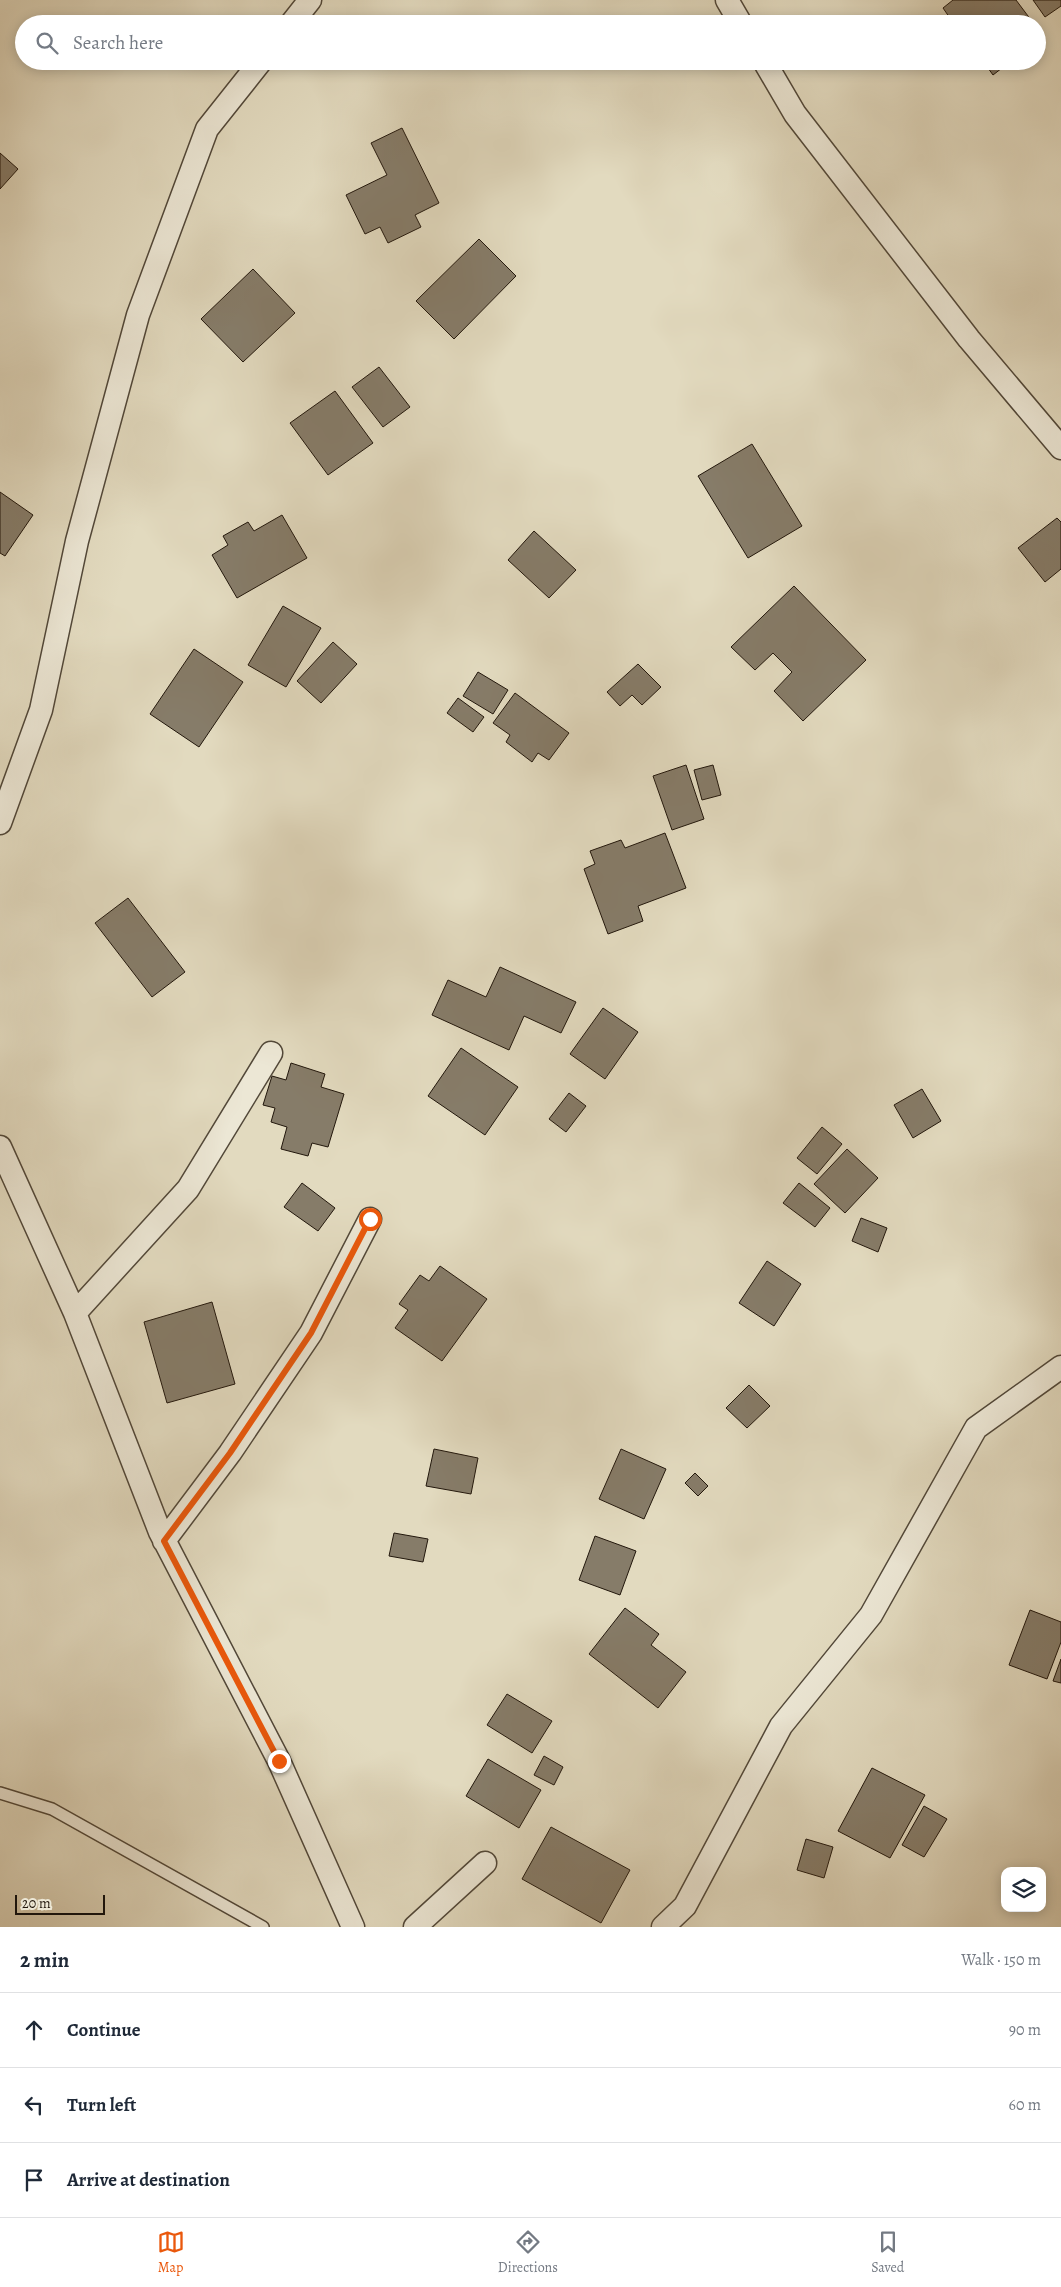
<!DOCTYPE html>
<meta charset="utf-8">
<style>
:root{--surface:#fff;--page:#f6f6f7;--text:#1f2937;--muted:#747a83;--line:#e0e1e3;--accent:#ea580c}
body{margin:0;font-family:Alegreya,serif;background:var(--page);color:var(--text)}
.controls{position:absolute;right:15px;bottom:15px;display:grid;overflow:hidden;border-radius:10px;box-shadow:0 2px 12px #0003}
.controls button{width:45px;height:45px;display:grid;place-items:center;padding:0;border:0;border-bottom:1px solid var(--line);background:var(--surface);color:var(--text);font:25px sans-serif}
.scale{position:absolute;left:15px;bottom:12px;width:90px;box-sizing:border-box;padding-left:5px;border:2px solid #22170c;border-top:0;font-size:14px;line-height:18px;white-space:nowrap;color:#22170c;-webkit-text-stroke:4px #ece7d5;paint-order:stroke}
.stop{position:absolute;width:15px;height:15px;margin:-11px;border:4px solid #ea580c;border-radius:50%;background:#fff}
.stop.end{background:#ea580c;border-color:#fff;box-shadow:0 1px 5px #0008}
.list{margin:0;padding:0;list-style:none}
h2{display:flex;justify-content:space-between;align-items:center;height:65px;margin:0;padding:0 20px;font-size:21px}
h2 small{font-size:16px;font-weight:400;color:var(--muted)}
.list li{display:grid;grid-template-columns:32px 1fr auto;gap:15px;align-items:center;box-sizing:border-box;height:75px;padding:0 20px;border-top:1px solid var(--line)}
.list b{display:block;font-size:19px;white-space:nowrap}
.list em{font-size:16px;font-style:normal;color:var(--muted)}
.icon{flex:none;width:28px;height:28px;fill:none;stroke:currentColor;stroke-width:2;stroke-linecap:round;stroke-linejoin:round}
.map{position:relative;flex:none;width:1061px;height:1927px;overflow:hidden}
.search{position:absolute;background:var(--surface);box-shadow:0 2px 12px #0003;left:15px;right:15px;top:15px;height:55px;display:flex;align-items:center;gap:12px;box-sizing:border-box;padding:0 18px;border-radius:28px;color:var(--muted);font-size:19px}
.sheet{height:290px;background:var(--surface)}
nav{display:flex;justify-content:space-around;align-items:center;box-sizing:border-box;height:70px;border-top:1px solid var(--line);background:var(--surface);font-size:14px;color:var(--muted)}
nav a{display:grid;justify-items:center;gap:2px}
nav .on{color:var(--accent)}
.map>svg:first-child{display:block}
.building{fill:#867c69;stroke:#22170c}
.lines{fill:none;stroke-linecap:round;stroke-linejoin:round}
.lane-casing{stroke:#524839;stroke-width:14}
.street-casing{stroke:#524839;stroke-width:25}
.lane{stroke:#ece7d5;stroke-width:11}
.street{stroke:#ece7d5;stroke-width:22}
.route{stroke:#ea580c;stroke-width:6}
</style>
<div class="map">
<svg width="1061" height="1927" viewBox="0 0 1061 1927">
<rect width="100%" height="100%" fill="#e2dabf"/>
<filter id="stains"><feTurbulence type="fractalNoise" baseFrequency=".004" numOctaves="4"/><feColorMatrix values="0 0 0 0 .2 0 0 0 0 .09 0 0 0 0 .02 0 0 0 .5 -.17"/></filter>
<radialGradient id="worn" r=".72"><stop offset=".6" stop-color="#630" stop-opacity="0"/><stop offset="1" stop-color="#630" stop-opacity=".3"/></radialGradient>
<path class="building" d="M953 0H1016L1034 24H954L943 8Z
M1033 0H1061V6L1045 17Z
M1037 28 1044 37 1037 42Z
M983 61H1011L993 75Z
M402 128 439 203 415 215 421 227 388 243 380 227 365 234 346 195 387 175 371 143Z
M0 153 18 169 0 189Z
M479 239 516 276 454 339 416 301Z
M253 269 295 313 243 362 201 319Z
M379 367 410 407 383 427 352 387Z
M335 391 373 443 328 475 290 423Z
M752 444 802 526 748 558 698 476Z
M0 492 33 515 5 556 0 553Z
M282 515 307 558 237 598 212 555 228 545 223 536 248 522 254 531Z
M1057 518 1061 522V569L1045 582 1018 548Z
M534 531 576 570 549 598 508 560Z
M794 586 866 660 803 721 774 691 792 672 773 653 755 670 731 647Z
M283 606 321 628 286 687 248 665Z
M333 642 357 664 321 703 297 681Z
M194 649 243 682 199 747 150 714Z
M638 664 661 687 642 705 632 695 620 706 607 692Z
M478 672 508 690 493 714 463 696Z
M515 693 569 733 549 760 538 753 532 762 506 742 510 735 493 723Z
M458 698 484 717 473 732 447 713Z
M686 765 704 819 672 830 653 776Z
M713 765 721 795 702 800 694 770Z
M665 833 686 888 638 906 643 921 608 934 584 869 595 864 590 851 621 840 625 848Z
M128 898 185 972 152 997 95 923Z
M500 967 576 1002 561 1033 524 1016 509 1050 432 1015 448 980 486 997Z
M603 1008 638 1032 605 1079 570 1054Z
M461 1048 518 1087 485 1135 428 1096Z
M291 1063 325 1074 321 1087 344 1094 328 1147 312 1143 308 1156 281 1149 287 1127 271 1122 275 1108 263 1105 272 1076 286 1080Z
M922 1089 941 1121 913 1138 894 1105Z
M569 1093 586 1106 566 1132 549 1119Z
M822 1127 842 1144 817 1174 797 1158Z
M847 1149 878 1178 845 1213 814 1184Z
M302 1183 335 1208 318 1231 284 1207Z
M799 1183 830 1208 815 1227 783 1203Z
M861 1218 887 1228 878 1252 852 1241Z
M767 1261 801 1284 774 1326 739 1303Z
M440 1266 487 1299 442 1361 395 1328 408 1310 399 1304 420 1275 429 1281Z
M212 1302 235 1384 167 1403 144 1322Z
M749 1385 770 1406 747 1428 726 1408Z
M434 1449 478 1458 471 1494 426 1486Z
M621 1449 666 1469 644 1519 599 1499Z
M695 1473 708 1486 698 1496 685 1483Z
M394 1533 428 1539 423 1562 389 1556Z
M595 1536 636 1551 620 1595 579 1580Z
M625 1608 659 1634 651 1645 686 1672 658 1708 589 1654Z
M1030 1610 1061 1622V1642L1047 1679 1009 1665Z
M1061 1659V1683L1053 1681Z
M507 1694 552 1721 532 1753 487 1725Z
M544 1756 563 1767 554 1785 534 1775Z
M488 1759 541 1790 519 1828 466 1796Z
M872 1768 925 1795 890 1858 838 1831Z
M924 1806 947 1819 924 1857 902 1845Z
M551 1827 630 1870 601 1923 522 1879Z
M806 1839 833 1847 824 1878 797 1870Z"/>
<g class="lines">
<defs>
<path id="lane" d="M0 1793 52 1809 263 1927"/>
<path id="street" d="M727 0 741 24
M291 24 310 0
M764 61 795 114 969 339 1061 448
M0 823 41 710 77 541 138 315 207 129 261 61
M0 1147 75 1313 160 1532 279 1761 353 1927
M75 1313 188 1189 271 1053
M164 1541 230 1453 311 1333 370 1219
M415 1927 485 1863
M663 1927 685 1906 781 1726 871 1615 976 1428 1061 1367"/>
</defs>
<use href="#lane" class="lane-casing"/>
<use href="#street" class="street-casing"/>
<use href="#lane" class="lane"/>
<use href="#street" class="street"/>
</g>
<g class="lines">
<path class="route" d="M279 1761 164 1541 230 1453 311 1333 370 1219"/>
</g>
<rect width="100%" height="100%" filter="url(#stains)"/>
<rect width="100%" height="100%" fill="url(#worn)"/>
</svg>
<div class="controls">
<button><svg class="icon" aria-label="layers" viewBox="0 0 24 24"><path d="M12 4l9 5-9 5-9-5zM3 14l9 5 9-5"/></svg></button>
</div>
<div class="scale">20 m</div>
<div class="stop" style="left:370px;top:1219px"></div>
<div class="stop end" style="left:279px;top:1761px"></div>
<div class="search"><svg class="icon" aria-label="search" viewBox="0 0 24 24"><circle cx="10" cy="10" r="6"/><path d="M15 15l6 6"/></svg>Search here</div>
</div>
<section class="sheet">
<h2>2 min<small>Walk · 150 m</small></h2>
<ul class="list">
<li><svg class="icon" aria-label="ahead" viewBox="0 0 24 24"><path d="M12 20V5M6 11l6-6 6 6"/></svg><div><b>Continue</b></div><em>90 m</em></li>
<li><svg class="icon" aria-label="left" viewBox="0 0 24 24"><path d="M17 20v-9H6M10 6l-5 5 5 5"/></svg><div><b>Turn left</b></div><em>60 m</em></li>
<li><svg class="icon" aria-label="arrive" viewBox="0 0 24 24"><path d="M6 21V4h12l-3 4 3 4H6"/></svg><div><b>Arrive at destination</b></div></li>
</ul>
</section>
<nav>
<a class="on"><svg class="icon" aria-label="map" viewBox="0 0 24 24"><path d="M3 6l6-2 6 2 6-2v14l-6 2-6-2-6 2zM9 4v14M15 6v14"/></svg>Map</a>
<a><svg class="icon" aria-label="directions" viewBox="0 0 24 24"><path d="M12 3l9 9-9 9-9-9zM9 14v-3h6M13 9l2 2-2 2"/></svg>Directions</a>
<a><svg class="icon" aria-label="saved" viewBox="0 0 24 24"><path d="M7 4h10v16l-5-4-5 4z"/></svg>Saved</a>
</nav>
